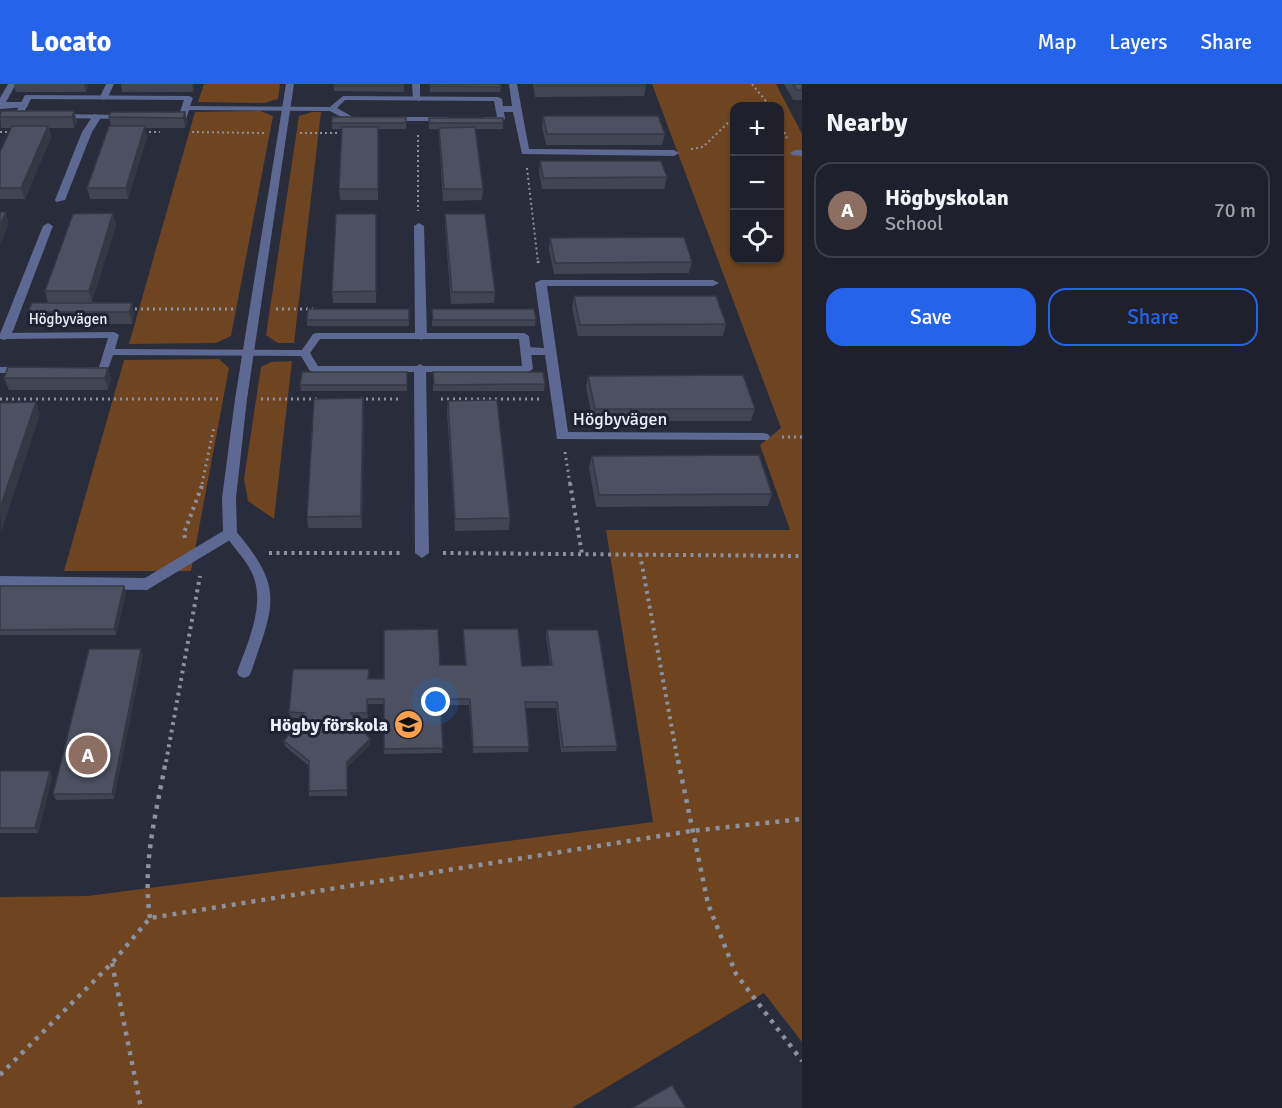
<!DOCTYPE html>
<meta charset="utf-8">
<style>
:root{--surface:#1e212c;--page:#2b2e38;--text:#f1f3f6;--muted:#a1a3a9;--line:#3c3e48;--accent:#2563eb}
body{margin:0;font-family:Signika,sans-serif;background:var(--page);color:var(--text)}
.controls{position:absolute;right:18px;top:18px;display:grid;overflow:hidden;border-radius:12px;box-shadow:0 2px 4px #0004}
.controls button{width:54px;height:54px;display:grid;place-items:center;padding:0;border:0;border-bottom:2px solid var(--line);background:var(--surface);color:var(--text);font:30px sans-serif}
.you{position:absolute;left:436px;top:618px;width:21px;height:21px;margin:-15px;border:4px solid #fff;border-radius:50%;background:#1a73e8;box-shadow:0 0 0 9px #1a73e833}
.badge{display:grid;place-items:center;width:39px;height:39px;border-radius:50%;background:var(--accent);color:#fff;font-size:20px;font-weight:700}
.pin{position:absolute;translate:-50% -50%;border:3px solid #fff;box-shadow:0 2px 6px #0006}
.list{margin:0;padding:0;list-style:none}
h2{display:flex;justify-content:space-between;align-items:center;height:78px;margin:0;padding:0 24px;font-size:26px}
h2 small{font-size:20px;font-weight:400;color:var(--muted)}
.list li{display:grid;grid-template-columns:39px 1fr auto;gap:18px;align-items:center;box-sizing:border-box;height:96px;margin:0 12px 12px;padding:0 12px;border:2px solid var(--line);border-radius:18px}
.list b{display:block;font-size:22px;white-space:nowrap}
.list p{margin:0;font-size:20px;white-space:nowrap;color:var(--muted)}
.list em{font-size:20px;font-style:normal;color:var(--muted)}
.actions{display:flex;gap:12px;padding:18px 24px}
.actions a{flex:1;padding:14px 0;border:2px solid var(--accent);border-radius:18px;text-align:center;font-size:21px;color:var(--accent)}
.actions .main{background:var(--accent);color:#fff}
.icon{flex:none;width:33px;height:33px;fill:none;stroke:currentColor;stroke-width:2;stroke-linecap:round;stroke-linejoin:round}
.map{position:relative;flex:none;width:802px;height:1024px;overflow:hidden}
header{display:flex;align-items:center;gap:36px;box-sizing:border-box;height:84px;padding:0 30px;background:var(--accent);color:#fff}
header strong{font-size:28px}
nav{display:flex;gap:33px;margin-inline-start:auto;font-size:21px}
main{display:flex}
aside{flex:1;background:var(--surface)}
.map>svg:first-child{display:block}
.green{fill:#6e4520;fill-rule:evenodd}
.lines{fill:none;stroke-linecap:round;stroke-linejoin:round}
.path-far3{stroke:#8d909d;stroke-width:2;stroke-dasharray:2 3;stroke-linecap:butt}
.path-far2{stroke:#8d909d;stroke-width:3;stroke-dasharray:2 4;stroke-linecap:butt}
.path-far1{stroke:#8d909d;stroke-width:4;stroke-dasharray:3 4.5;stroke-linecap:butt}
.path{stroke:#8d909d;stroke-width:4.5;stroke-dasharray:4 6;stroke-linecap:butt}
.lane{fill:#5d6893;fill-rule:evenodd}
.street{fill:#5d6893;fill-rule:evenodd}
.wall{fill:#414553}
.shaded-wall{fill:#353843}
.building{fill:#4c5060;stroke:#353843;stroke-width:1.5}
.labels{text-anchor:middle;stroke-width:6;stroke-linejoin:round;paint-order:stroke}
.far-street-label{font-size:15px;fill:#eceff9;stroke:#1f2230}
.street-label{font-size:18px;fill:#eceff9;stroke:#1f2230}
.poi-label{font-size:18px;font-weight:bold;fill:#eceff9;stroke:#1f2230;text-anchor:end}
</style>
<header>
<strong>Locato</strong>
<nav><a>Map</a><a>Layers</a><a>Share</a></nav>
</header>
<main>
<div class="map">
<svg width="802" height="1024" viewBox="0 0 802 1024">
<rect width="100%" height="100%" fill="#282c3b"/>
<path class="green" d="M204 0H280L278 15 264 19 198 18Z
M652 0H776L802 50V958L764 909 572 1024H0V813L88 812 653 738 606 446H790L760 361 781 344ZM734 22H780V176H734Z
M260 27 273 32 231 252 216 259 129 260 195 28Z
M312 28H321L294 259H278L266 251 299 32Z
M219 275 229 284 191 487H64L124 276Z
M292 277 274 435 248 417 244 395 261 283 271 278Z"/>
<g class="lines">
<path class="path-far3" d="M752 0 770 22
M780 39 787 54
M0 48H13
M144 48H160
M192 48 265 49
M300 49H337
M418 51V127
M691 65 703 63 734 33
M527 84 538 178"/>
<path class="path-far2" d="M538 177 539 183
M129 225H235
M276 225H313
M0 315H221
M261 315H320
M360 315H401
M441 315H539
M782 353H802
M565 368 570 400
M202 400 214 343"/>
<path class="path-far1" d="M570 399 582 470
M185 454 184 449 203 399
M269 469H402
M443 469 802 472
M640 470 678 678
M166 678 200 492"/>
<path class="path" d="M678 676 708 820 736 890 802 977
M150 834C142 780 156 730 166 676
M112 879 141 1024
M0 991 112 879 150 834 691 747 802 735"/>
<path class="lane" d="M25 11 189 12 193 14 190 22 330 23 343 12 498 13 502 15 505 35C500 39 486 39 481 35L485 33H497L494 17 345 16 337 24 353 33H366L370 35C357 42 343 34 330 27L189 26 186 35H169L165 33 166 31H179L184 16 31 15 23 30H33V34H15L14 32Z
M55 30 126 31 130 33 126 35 58 34 54 32Z
M386 33H447L451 35 447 37H386Z
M114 248 119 251 115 265 302 266 313 250 317 249H524L529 252 533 285 528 288H314L310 287 301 272 113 271 107 288 89 289 84 286 89 283H99L108 254 0 255V249ZM320 255H519L522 282H318L310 269Z
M0 283H25L30 286 25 289H0Z
M230 444 235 446C284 504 275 519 251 588L249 592 244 594 239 592 237 588C248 558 267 518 251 487 244 473 232 462 224 449Z"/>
<path class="street" d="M8 0H16L6 18H24L28 21 27 23 0 25V14Z
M106 0H114L108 13 104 16 100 13Z
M286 0H294L247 315 236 414 237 449 235 453 147 506 0 504V492L145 494 223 447 222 414 235 315Z
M412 0H420V17L413 15Z
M509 0H517L529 65 674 66 679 69 674 72 522 70 513 28H500L495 25 500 22H512Z
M94 30 102 32 92 48 65 116 56 118 55 116 82 48Z
M795 66H802V72L792 71 790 69Z
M48 139 53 142 11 252 5 256 1 255 0 250 43 142Z
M419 139 424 142 427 252 421 256 415 252 414 142Z
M541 196H713L719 199 713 202H547L568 348 763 349 768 350 770 353 768 356 557 355 545 271H526L520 267 526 263 544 264 535 199Z
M420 280 426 284 429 469 422 474 415 469 414 284Z"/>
</g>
<path class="wall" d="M14 0H88V3L86 8H16Z
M121 0H194V3L193 8H122Z
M404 0V8L334 7V2Z
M430 0 501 3 500 8H430Z
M533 0H646V2L644 12 535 13Z
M784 0H802V16H793Z
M74 27 77 38 74 44H49L51 53 25 115H0V68L12 44H1L0 29Z
M185 28 187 39 185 44H145L147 53 128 115H90L87 104 111 42 109 33Z
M543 32 665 50 662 61H546L542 43Z
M406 33V45H378V116H340L339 105 342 45H332V39Z
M429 34 503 39V45H475L483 105 482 116 443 117 439 54V45H429Z
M540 77 667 93 664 105H542L539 88Z
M113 129 116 141 92 218 132 219 134 230 132 240H32L28 228 48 219 45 207Z
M376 130V219H333L332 208Z
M445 130 495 208 494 219 451 220 445 142Z
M550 154 692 178 689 189 554 190 549 165Z
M574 212 726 240 723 252H578L572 224Z
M409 225V242H307V236Z
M432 225 536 236 535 242H432Z
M108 284 111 295 108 306H9L4 294Z
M407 288V307H301L300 301Z
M588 292 755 325 751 337H593L586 303Z
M433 294 545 300 544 307H433Z
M448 317 510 434 509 446 455 447 447 328Z
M364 326 362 444H308L307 433Z
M592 372 772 410 768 422 596 423 589 384Z
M0 502H124L126 508 116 551H0Z
M463 545 522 582 550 581 546 552 547 546 617 662 616 667 561 668 556 624H526L529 663 528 668 473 669 469 621H441L442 669 384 670V620H367L368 634 355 635 370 655V661L347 683V712H309V682L285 662 284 657 300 634H290L289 628 368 595H384L440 581H465Z
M143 571 114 715 56 716 53 710Z
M0 687H50L52 693 38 749H0Z"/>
<path class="shaded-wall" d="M84 0H88V3L86 8Z
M192 0H194V3L193 8Z
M74 27 77 38 74 44 72 33Z
M185 28 187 39 185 44 183 34Z
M48 42 51 53 25 115 21 104Z
M145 42 147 53 128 115 126 104Z
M6 128 9 140 0 161V141Z
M113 129 116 141 92 218 89 207Z
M132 219 134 230 132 240 129 228Z
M108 284 111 295 108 306 105 294Z
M363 314 364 326 362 444 361 432Z
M36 318 40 330 1 449 0 424Z
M124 502 126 508 116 551 114 545Z
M141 565 143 571 114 715 112 710Z
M370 655V661L347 683V712V678Z
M50 687 52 693 38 749 35 744Z"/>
<path class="building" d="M334 0H404V2H334Z
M430 0H500L501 3 430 2Z
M536 0H646V2H536Z
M793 0H802V6H797Z
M1 27H74L72 33H0Z
M111 28H185L183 34 109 33Z
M543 32H658L665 50H547Z
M332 33H406V39H332Z
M429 34H503V39H429Z
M12 42H48L21 104H0V68Z
M109 42H145L126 104H87Z
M342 43H378V105H339Z
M475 43 483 105H444L439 44Z
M540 77H661L667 93 543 94Z
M0 128H6L0 141Z
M113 129 89 207H45L73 130Z
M336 130H376V207L332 208Z
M445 130H485L495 208H452Z
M684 153 692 178 555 179 550 154Z
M574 212H716L726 240 580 241Z
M32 219H132L129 228H28Z
M308 225H409V236H307Z
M432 225H534L536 236H433Z
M8 283 108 284 105 294H4Z
M302 288H407V301H300Z
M433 288H543L545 300 434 301Z
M743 291 755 325H595L588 292Z
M363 314 361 432 307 433 314 315Z
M497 316 510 434 455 435 448 317Z
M36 318 0 424V319Z
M759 371 772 410 599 411 592 372Z
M0 502H124L114 545 0 546Z
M438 545 440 581H466L463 545H518L522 582 552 581 547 546H598L617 662 563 663 557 618H525L529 663H473L470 615H440L443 664 384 665V615H367V629H351L370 655 347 678V706L309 707V677L284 657 304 629 289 628 293 585H369L368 595H384V546Z
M89 565H141L112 710H53Z
M0 687H50L35 744H0Z
M672 1001 686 1024H632Z"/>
<defs>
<symbol id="school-disc" viewBox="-11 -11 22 22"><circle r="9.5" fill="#f9a04c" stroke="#1f2230"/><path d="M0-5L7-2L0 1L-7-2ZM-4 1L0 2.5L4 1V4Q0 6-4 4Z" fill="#111"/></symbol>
</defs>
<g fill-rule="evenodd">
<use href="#school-disc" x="392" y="624" width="33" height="33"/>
</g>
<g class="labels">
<g class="far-street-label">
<text x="68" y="240">Högbyvägen</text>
</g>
<g class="street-label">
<text x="620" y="341">Högbyvägen</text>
</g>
<g class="poi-label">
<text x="388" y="647">Högby förskola</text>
</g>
</g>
</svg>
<div class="controls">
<button>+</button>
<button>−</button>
<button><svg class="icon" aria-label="locate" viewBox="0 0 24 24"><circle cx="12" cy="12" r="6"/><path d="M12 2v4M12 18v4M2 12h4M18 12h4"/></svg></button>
</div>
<div class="you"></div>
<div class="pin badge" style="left:88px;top:671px;background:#8d6e63">A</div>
</div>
<aside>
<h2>Nearby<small></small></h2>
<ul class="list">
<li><span class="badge" style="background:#8d6e63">A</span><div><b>Högbyskolan</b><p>School</p></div><em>70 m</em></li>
</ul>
<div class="actions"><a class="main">Save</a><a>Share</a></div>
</aside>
</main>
